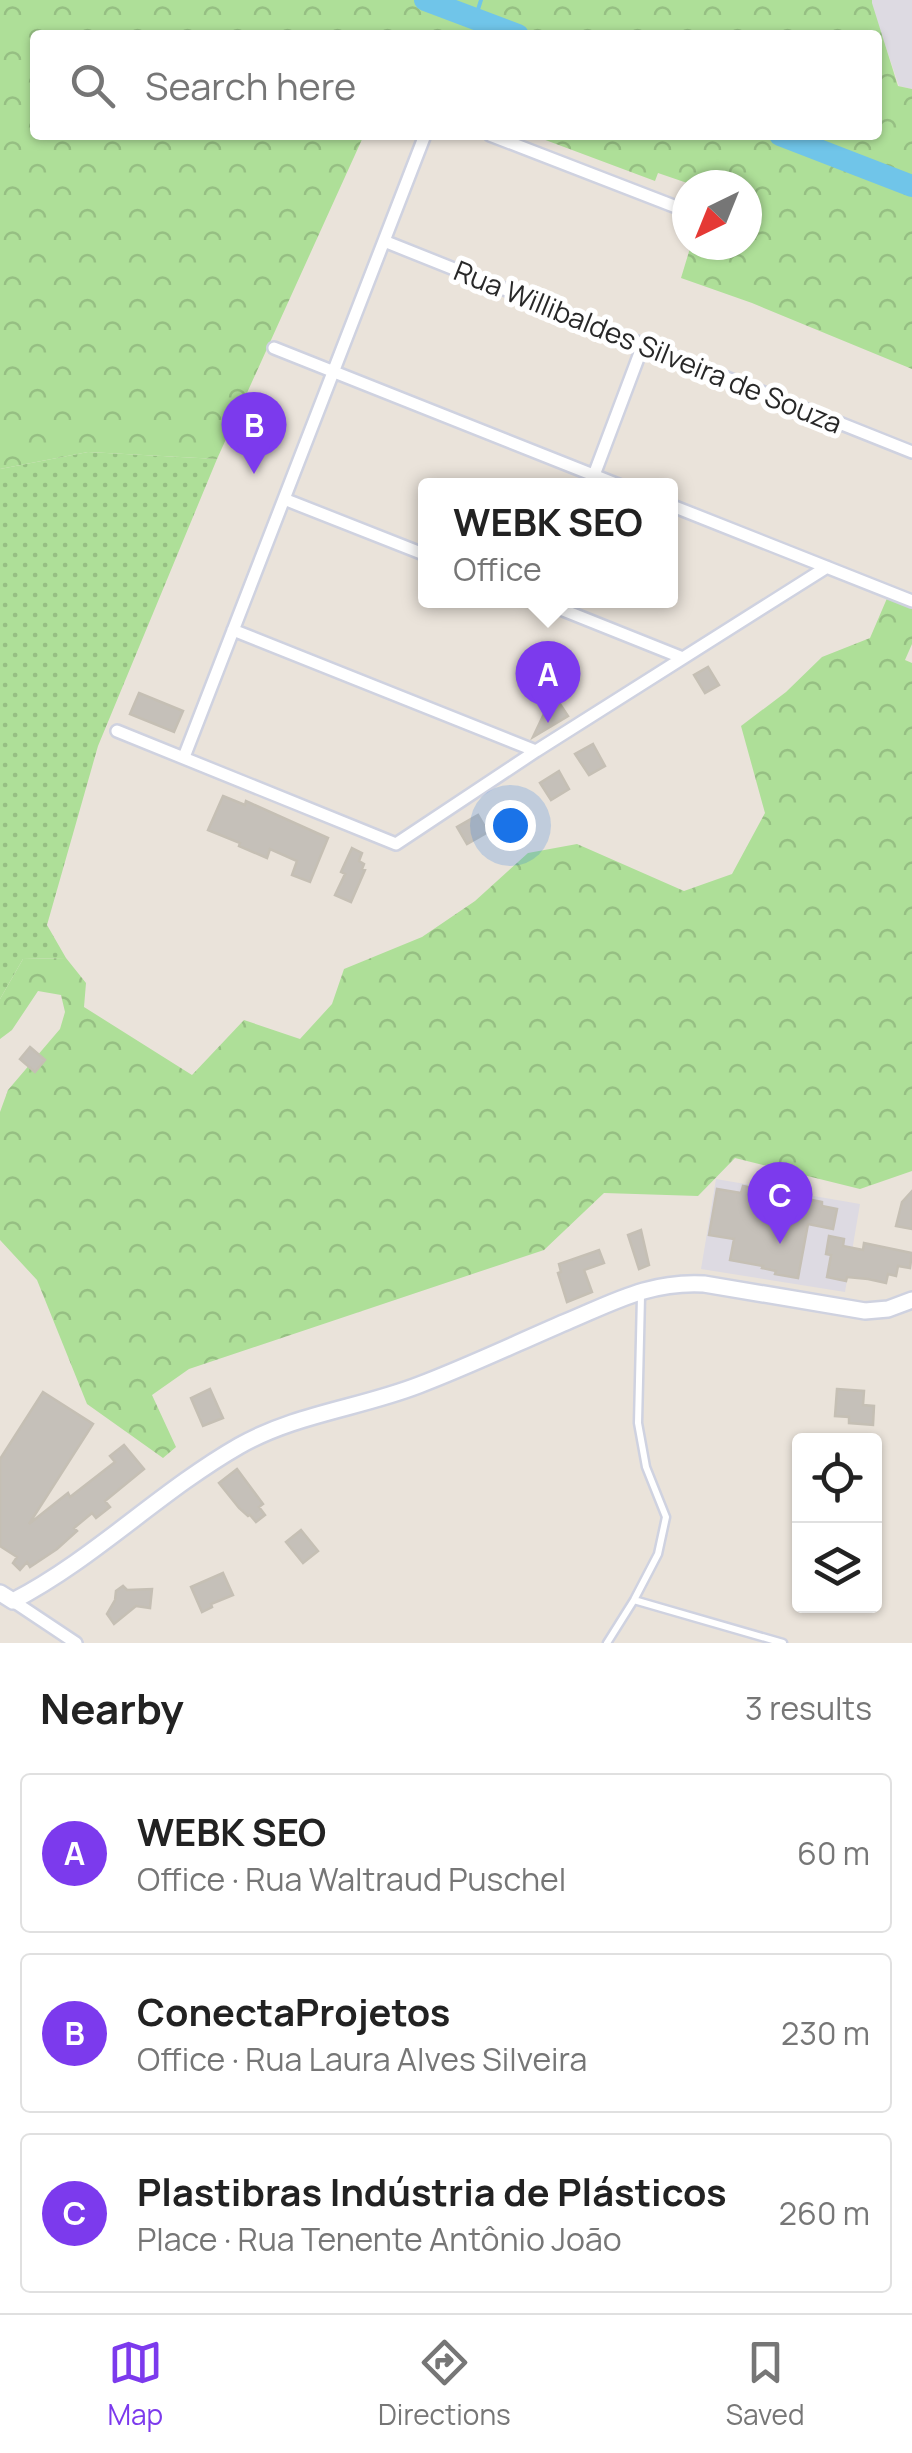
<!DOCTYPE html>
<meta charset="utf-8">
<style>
:root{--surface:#fff;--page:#f6f6f6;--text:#222;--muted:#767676;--line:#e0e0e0;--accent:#7c3aed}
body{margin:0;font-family:Manrope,sans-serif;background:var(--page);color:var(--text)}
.controls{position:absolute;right:30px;bottom:30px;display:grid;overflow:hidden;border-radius:10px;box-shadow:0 2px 8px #0004}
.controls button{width:90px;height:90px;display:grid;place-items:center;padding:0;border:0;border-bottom:2px solid var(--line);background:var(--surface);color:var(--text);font:50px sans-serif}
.compass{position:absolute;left:672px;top:170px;width:90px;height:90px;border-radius:50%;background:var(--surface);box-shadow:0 2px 8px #0004;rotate:223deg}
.you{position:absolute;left:510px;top:825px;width:35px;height:35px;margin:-25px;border:8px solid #fff;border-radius:50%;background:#1a73e8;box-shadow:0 0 0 15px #1a73e833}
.badge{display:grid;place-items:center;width:65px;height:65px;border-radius:50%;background:var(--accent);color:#fff;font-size:32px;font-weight:700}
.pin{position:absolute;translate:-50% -82px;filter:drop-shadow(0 2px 5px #0008)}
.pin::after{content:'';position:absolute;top:52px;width:35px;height:30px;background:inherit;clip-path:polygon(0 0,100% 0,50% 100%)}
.popup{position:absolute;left:418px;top:478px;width:260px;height:130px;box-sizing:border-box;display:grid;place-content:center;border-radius:10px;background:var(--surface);filter:drop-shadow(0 2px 8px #0005);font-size:32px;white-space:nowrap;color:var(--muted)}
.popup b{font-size:38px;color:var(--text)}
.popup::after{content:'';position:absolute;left:50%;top:100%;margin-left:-20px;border:20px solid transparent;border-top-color:var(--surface)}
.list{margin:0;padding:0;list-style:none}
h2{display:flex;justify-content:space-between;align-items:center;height:130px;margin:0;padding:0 40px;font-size:42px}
h2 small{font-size:32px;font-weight:400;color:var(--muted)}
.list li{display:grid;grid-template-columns:65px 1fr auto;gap:30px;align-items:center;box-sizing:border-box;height:160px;margin:0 20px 20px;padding:0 20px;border:2px solid var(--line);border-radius:10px}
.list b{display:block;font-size:38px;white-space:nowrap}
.list p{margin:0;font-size:32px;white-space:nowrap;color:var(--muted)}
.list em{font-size:32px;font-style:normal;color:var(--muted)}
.icon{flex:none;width:55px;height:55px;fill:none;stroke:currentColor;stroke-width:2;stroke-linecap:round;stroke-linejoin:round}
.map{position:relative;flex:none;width:912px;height:1643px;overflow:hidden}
.search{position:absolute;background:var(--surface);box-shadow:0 2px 8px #0004;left:30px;right:30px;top:30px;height:110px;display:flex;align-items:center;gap:25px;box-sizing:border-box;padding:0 35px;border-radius:10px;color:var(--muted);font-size:38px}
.sheet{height:670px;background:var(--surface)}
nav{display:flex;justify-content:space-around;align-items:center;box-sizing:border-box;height:140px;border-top:2px solid var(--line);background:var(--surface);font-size:28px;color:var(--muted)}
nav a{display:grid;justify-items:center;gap:5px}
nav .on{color:var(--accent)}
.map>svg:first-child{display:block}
.industrial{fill:#dddae2}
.grass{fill:url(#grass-dots)}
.forest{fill:url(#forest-crowns)}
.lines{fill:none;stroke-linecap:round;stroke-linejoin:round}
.stream{stroke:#70c5e9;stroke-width:4}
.river{stroke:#70c5e9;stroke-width:22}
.building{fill:#c5c0b9;stroke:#c5bfb4;stroke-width:2.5}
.service-casing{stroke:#cfd2e0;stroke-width:11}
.minor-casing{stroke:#cfd2e0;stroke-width:16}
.tertiary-casing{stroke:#cfd2e0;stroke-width:20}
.service{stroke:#fff;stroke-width:6}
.minor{stroke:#fff;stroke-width:11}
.tertiary{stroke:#fff;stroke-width:15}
.labels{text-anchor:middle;stroke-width:10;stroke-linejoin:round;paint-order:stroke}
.street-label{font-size:28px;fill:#282828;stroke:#fff}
</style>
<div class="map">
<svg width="912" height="1643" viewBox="0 0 912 1643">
<defs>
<pattern id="grass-dots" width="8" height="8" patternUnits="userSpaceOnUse" patternTransform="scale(2.5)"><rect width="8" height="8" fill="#aedf98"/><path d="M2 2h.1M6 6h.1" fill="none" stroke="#96bf83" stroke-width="1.8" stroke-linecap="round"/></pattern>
<pattern id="forest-crowns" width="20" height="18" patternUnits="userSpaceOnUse" patternTransform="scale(2.5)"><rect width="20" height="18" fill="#aedf98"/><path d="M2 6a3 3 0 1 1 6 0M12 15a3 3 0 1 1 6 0" fill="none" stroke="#96bf83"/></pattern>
</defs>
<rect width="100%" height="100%" fill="#eae3da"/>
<path class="industrial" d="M872 0H912V89L899 86 871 3Z
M716 1179 860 1204 845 1292 701 1269Z"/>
<path class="grass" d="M88 452 217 459 98 746 47 925 66 958 23 959 0 999V469Z"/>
<path class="forest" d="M0 0H872V3L898 86 912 89V369L752 303 681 278 691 245H747V185H693L658 173 655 181 532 135H877V35H35V135H364L217 459 88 452 0 469Z
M888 596 912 606V644L905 660 912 663V1171L860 1189 735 1158 698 1196 604 1193 544 1250 189 1369 152 1395 176 1447 163 1458 87 1404 37 1280 0 1240V1112L8 1090 60 1029 65 1012 61 995 38 991 12 1030 0 1039V999L23 959 66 958 86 983 84 1007 192 1075 244 1020 300 1039 332 1004 344 969 422 937 475 901 528 853 577 844 684 891 732 874 765 813 741 726 786 692 822 657 870 638Z"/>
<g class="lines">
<path class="stream" d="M475 19 481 0"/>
<path class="river" d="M425 0 518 35
M780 135 912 186"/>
</g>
<path class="building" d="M708 667 719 685 705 693 694 675Z
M139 693 183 711 174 732 130 714Z
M551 699 560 704 568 716 533 737Z
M593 744 605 766 589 775 575 754Z
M559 771 569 789 551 800 540 783Z
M223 796 245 805 246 801 328 838 310 882 292 875 297 861 270 849 267 858 239 846 240 843 208 830Z
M478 815 488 832 467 844 457 827Z
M352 848 362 853 359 861 364 864 362 869 365 870 351 902 335 895 345 874 341 872Z
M30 1047 45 1060 35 1072 20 1059Z
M743 1186 822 1202V1206L837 1209 833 1229 808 1224 798 1278 775 1274 776 1271 762 1268 763 1266 730 1260 734 1239 709 1235 717 1189 741 1193Z
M912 1191V1229L896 1226 902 1202Z
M641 1230 649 1265 639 1269 628 1235Z
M829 1236 844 1239 843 1246 863 1250 864 1243 912 1253 910 1268 898 1266 896 1276 888 1274 886 1283 868 1279 847 1277 846 1281 827 1277 831 1255 826 1254Z
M599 1250 604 1263 584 1270 592 1292 567 1302 558 1273 561 1272 559 1264Z
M210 1389 223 1418 203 1426 191 1398Z
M837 1389 864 1391 863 1405 874 1406 873 1425 849 1423V1417L835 1416Z
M43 1392 93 1424 29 1524 68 1493 70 1497 115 1462 110 1456 124 1445 144 1469 105 1501 110 1507 96 1518 92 1513 74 1528 77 1531 57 1549 30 1567 27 1562 20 1570 13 1563 17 1557 0 1546V1459Z
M237 1469 263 1504 259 1507 265 1515 256 1522 250 1515 248 1516 239 1508 219 1483Z
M301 1530 318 1551 303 1563 286 1542Z
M223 1573 233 1595 211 1604 212 1607 202 1612 191 1587Z
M123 1586 127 1590 152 1589 150 1608 136 1606 114 1624 107 1614 115 1600 116 1591Z"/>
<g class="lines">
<defs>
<path id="service" d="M634 1600 783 1643
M607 1643 634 1600 658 1554 666 1517 646 1467 638 1423 641 1296"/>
<path id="minor" d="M490 135 684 210
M384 241 912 452
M274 348 621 486
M594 475 643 345
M284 499 426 555
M670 505 912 601
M538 600 683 658
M233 630 536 751
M117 731 396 844 536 751 827 567
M184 757 425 135
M13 1601 76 1643"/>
<path id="tertiary" d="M0 1593 13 1601C94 1559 159 1492 239 1446 295 1414 360 1408 419 1385 469 1366 517 1343 566 1322 614 1302 650 1281 704 1284L865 1311 888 1309 912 1300"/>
</defs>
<use href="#service" class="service-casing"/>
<use href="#minor" class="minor-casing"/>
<use href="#tertiary" class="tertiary-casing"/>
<use href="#service" class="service"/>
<use href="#minor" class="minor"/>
<use href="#tertiary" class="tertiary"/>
</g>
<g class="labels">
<g class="street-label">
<text transform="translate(648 347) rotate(22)" y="10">Rua Willibaldes Silveira de Souza</text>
</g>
</g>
</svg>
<div class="controls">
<button><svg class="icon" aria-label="locate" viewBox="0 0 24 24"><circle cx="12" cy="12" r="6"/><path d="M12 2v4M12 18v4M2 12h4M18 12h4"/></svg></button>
<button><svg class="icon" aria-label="layers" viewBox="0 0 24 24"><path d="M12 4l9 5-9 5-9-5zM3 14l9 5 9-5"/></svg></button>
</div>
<svg class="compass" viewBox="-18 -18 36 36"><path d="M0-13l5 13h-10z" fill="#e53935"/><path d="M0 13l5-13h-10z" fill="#767676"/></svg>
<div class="you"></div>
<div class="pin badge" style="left:548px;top:723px">A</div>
<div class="popup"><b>WEBK SEO</b>Office</div>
<div class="pin badge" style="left:254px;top:474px">B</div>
<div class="pin badge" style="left:780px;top:1244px">C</div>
<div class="search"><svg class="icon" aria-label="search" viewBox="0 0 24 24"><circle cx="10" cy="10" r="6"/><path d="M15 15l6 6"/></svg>Search here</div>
</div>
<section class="sheet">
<h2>Nearby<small>3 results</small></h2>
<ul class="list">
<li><span class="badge">A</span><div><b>WEBK SEO</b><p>Office · Rua Waltraud Puschel</p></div><em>60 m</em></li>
<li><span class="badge">B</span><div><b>ConectaProjetos</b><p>Office · Rua Laura Alves Silveira</p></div><em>230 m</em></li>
<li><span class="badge">C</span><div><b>Plastibras Indústria de Plásticos</b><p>Place · Rua Tenente Antônio João</p></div><em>260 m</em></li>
</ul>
</section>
<nav>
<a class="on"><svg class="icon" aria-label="map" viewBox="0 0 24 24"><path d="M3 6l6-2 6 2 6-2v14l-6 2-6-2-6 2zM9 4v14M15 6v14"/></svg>Map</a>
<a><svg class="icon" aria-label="directions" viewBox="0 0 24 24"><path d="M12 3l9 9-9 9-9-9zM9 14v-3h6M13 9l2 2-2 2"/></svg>Directions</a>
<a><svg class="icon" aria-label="saved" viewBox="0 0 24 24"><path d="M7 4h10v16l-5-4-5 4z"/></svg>Saved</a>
</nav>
